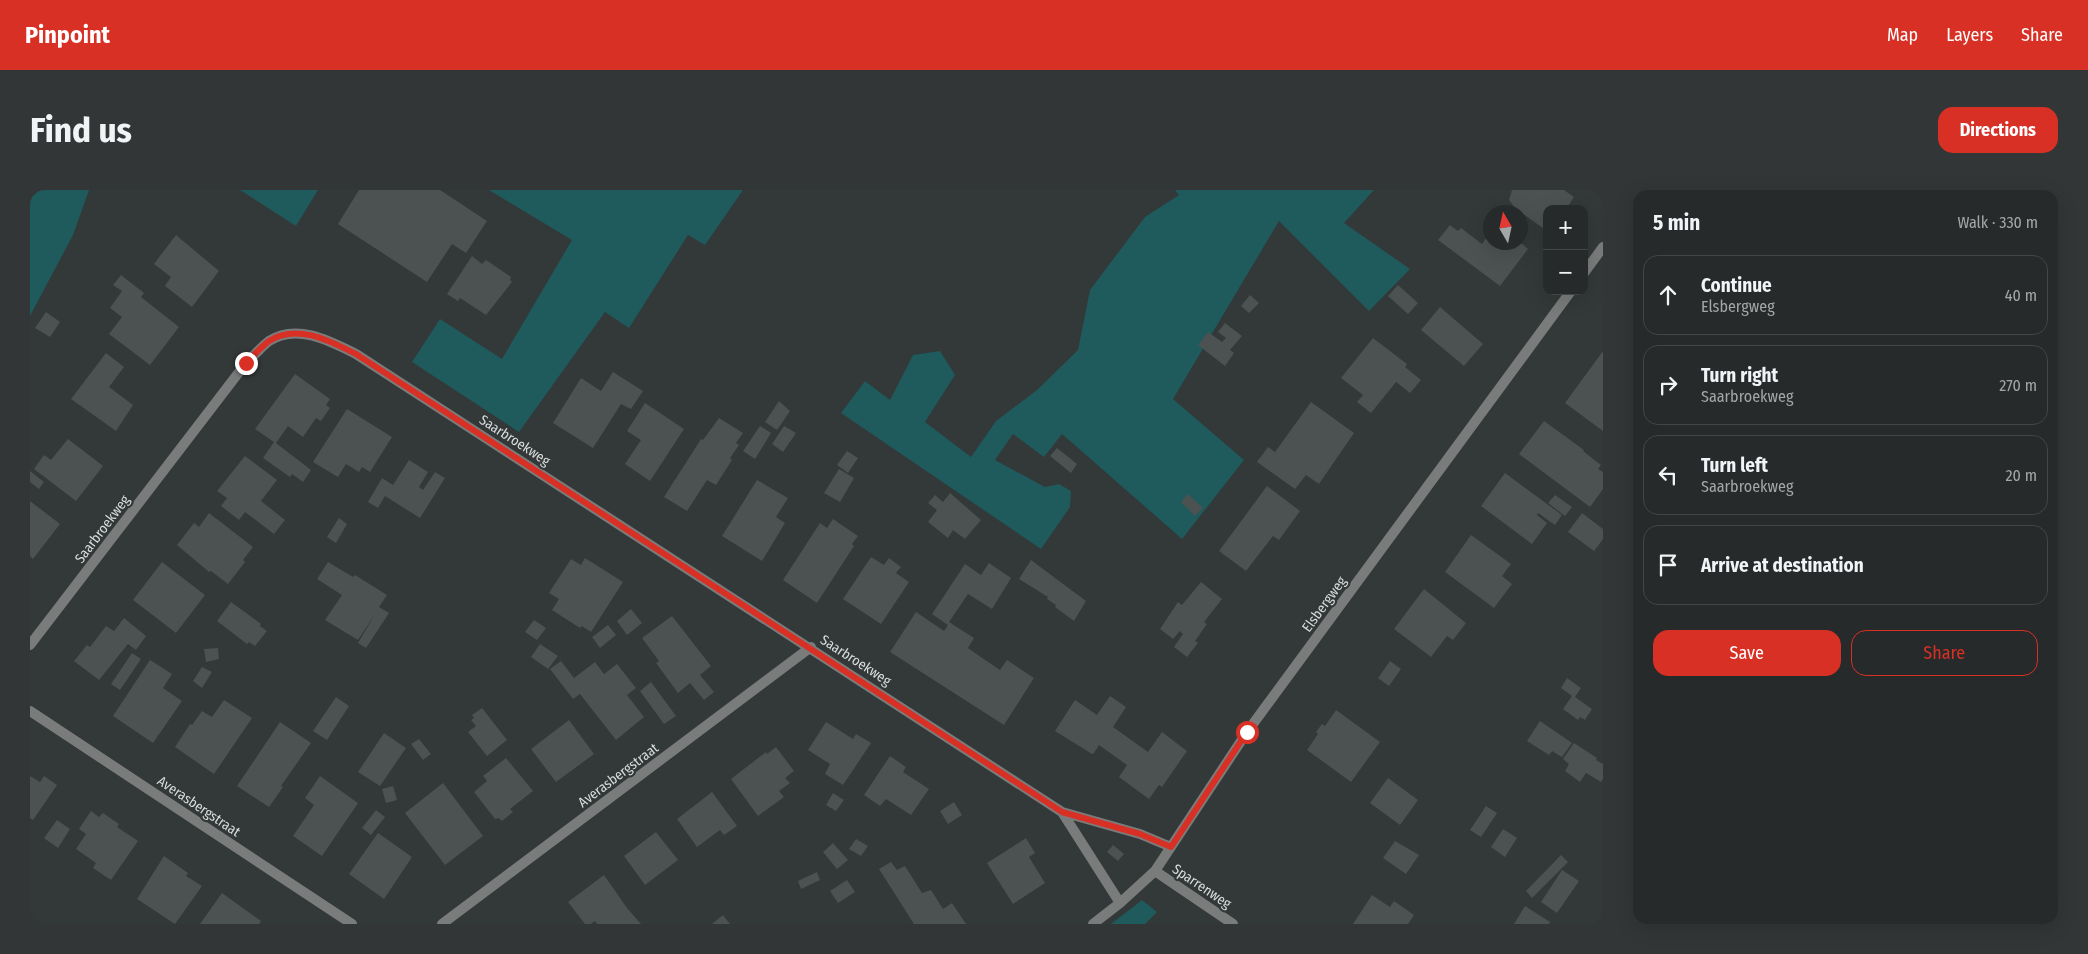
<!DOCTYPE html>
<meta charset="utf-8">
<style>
:root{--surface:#262a2a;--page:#323636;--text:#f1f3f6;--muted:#a4a7a8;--line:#424647;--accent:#d93025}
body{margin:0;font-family:"Fira Sans Condensed",sans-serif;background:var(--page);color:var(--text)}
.controls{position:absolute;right:15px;top:15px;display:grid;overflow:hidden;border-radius:10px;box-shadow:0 5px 20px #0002}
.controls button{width:45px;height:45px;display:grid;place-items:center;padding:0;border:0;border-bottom:1px solid var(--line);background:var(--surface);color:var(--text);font:25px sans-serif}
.compass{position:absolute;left:1453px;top:15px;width:45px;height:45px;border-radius:50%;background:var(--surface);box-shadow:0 5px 20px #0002;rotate:351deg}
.stop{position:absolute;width:15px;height:15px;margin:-11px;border:4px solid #d93025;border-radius:50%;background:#fff}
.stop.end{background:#d93025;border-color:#fff;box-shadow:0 1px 5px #0008}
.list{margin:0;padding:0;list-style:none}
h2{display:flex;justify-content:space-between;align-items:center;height:65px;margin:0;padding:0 20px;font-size:21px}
h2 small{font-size:16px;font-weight:400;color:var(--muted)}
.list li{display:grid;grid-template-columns:32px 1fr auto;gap:15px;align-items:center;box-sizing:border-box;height:80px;margin:0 10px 10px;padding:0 10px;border:1px solid var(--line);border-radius:15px}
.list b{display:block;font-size:19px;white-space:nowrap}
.list p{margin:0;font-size:16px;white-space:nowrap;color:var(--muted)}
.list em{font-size:16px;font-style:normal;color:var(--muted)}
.actions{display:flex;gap:10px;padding:15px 20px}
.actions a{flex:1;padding:11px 0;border:1px solid var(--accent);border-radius:15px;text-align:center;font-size:18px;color:var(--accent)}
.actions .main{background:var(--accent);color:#fff}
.icon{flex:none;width:28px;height:28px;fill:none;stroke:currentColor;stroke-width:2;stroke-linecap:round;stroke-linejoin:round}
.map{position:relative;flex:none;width:1573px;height:734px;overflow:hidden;border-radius:15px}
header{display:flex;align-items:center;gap:30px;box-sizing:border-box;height:70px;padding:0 25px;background:var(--accent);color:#fff}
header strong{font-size:24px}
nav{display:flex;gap:28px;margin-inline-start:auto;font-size:18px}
.intro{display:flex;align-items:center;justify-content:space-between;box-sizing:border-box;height:120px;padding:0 30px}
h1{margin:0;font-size:35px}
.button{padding:12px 22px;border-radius:15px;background:var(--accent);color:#fff;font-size:18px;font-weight:700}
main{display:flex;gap:30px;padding:0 30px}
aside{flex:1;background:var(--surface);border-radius:15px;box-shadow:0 5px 20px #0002}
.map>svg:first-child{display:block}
.green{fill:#1f5a5c}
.building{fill:#4c5151}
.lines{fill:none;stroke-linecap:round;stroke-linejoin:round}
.street{stroke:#7a7c7c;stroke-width:10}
.route{stroke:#d93025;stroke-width:6}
.labels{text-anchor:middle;stroke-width:4.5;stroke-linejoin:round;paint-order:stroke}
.street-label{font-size:14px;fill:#dadddd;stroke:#333838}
</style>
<header>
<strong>Pinpoint</strong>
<nav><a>Map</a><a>Layers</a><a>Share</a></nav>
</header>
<div class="intro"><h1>Find us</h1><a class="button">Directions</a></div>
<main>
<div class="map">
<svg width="1573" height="734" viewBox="0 0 1573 734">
<rect width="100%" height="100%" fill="#333838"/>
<path class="green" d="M0 0H59L43 45 0 126Z
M210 0H288L266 36Z
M459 0H713L675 55 658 45 599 138 575 122 489 242 382 172 410 129 472 169 542 50Z
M1145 0H1344L1314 33 1380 79 1339 121 1249 31 1143 209 1214 270 1152 349 1032 244 1014 267 983 244 965 270 1015 297 1029 294 1041 301 1040 317 1011 359 811 223 835 191 860 210 883 165 910 161 925 185 895 232 941 267 966 231 1007 200 1048 160 1060 100 1115 27 1149 5Z
M1112 710 1127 722 1115 734H1081Z"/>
<path class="building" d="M329 0H410L457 31 436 63 422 54 397 92 308 34Z
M1482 0H1534L1544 7 1536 19H1517V41L1485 18 1479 10Z
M1420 35 1428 41 1431 38 1452 54 1460 42V52H1490L1498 59 1470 96 1408 50Z
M146 45 189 81 162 117 135 96 141 87 124 74Z
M442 66 452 74 456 70 481 87 480 90 482 92 456 125 430 108 428 111 417 104Z
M91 85 114 103 111 107 149 137 120 175 79 144 92 127 80 118 92 101 83 95Z
M1368 95 1388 113 1378 124 1358 106Z
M1220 105 1229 113 1219 123 1211 116Z
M1410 117 1453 154 1434 176 1391 140Z
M16 122 30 132 20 147 5 138Z
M1195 133 1212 146 1200 160 1204 163 1195 176 1168 155 1178 142 1192 152 1196 148 1188 142Z
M1343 148 1377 174 1375 177 1391 190 1380 203 1366 192 1341 223 1327 212 1333 205 1311 188Z
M1573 161V241L1535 213Z
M76 163 94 177 79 197 103 215 86 241 41 209Z
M583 182 613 201 601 219 591 214 563 258 523 233 551 188 571 201Z
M265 184 300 209 296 215 300 218 291 231 286 228 273 247 258 236 246 253 281 280 273 292 262 284 260 287 233 268 244 252 225 239Z
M749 211 760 221 747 240 735 232Z
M1281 212 1324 243 1289 294 1276 285 1265 299 1227 272 1238 257 1245 262Z
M615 213 654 239 620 291 595 274 611 250 597 241Z
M317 219 362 247 340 282 332 277 329 282 316 274 308 287 283 272Z
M689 228 713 243 706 253 709 255 700 268 702 270 686 295 677 290 657 321 634 307 671 249 673 250Z
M1514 231 1554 260 1553 261 1571 275 1568 279 1573 282V299L1560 317 1489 264Z
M730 236 741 243 725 269 713 261Z
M754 236 766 243 753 262 742 254Z
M38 249 73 276 46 311 4 279 14 265 21 270Z
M1027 258 1047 274 1041 283 1020 266Z
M817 261 828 268 818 283 807 275Z
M215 266 247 290 231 311 255 330 244 344 215 322 209 330 191 316 197 308 187 301Z
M379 270 398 282 389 297 393 300 405 282 415 288 390 328 355 306 348 318 338 312 352 288 363 295Z
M809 279 824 288 810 312 794 303Z
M0 281 14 292 9 299 0 292Z
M1475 283 1532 325 1525 335 1508 323 1507 325 1517 333 1502 354 1451 316Z
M727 290 758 308 746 327 755 333 732 371 692 346Z
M1237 296 1270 321 1249 350 1243 346 1216 381 1189 361Z
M920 303 951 330 935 349 923 340 918 348 898 332 907 320 898 313 905 305 913 312Z
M1158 304 1173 318 1165 326 1151 312Z
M1525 305 1542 317 1535 326 1518 313Z
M0 311 30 334 3 369 0 366Z
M179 323 223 357 213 370 215 372 198 394 181 381 179 382 147 355 164 333 169 337Z
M1552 323 1573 339V349L1564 361 1538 342Z
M309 328 317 334 306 353 297 347Z
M803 329 828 346 822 354 824 356 787 413 753 390 790 333 797 338Z
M1441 345 1481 374 1472 386 1482 394 1464 418 1415 382Z
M841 367 854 375 859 368 871 377 866 383 879 392 851 434 813 409Z
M555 368 593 392 561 442 552 436 550 438 522 420 529 409 519 403 541 369 551 375Z
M1001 370 1056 411 1044 431 1025 417 1026 415 1017 409 1018 407 989 389Z
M132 372 175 405 146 443 103 410Z
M298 372 323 387 325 385 357 405 349 417 359 423 336 458 328 453 345 424 328 450 295 430 312 405 287 389Z
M959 373 981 388 962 419 938 404 919 432 944 448 938 458 942 461 970 480 977 470 1004 488 974 535 860 462 886 422 914 441 918 435 902 424 935 374 951 385Z
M1171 392 1192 409 1174 432 1177 434 1165 451 1168 453 1157 467 1144 457 1153 444 1150 441 1143 449 1130 439 1148 412 1152 415Z
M1394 399 1436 433 1423 450 1417 446 1401 467 1364 439Z
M201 412 231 434 230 436 237 441 225 456 219 452 217 454 187 431Z
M601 419 612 433 597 445 587 431Z
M642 426 681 476 670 485 684 502 674 510 660 493 648 503 626 473 629 471 612 448Z
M94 428 116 446 106 460 98 454 69 490 44 471 57 455 60 457 76 436 84 441Z
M504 430 516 438 507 450 495 442Z
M578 435 586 445 570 458 562 447Z
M510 454 528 466 518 479 501 467Z
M188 458 189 469 176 472 174 459Z
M102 463 111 469 90 500 81 494Z
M120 470 142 484 133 498 152 511 123 553 83 526Z
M531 471 544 488 565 472 574 484 587 474 606 498 597 505 614 527 586 550 550 504 543 509 520 479Z
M1360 471 1371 479 1359 496 1348 488Z
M172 477 182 482 172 498 163 491Z
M1537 488 1551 498 1545 507 1562 519 1555 530 1550 527 1548 530 1533 519 1542 506 1531 498Z
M621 492 646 526 634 534 610 501Z
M1080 506 1096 517 1083 537 1118 562 1132 542 1157 561 1132 597 1129 595 1119 609 1089 587 1097 575 1069 555 1064 563 1062 564 1025 541 1045 510 1067 525Z
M306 507 319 516 297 550 283 541Z
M194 510 222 528 184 584 145 557 160 534 162 535 172 521 182 527Z
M452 518 477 550 457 566 438 542 446 536 441 530 444 528 442 525Z
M1306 520 1350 552 1321 592 1277 560 1288 544 1286 542 1292 534 1295 536Z
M539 530 564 564 526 592 501 559Z
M1510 531 1542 553 1532 567 1522 561 1519 565 1497 551Z
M250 532 281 553 251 596 253 597 239 617 207 596Z
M796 532 823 549 826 544 841 553 813 595 795 584 800 574 778 560Z
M354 543 376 558 350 596 328 582Z
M389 549 401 564 393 570 381 554Z
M1544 553 1567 568 1566 570 1573 574V589L1571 592 1556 583 1550 592 1535 581 1539 574 1533 569Z
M746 557 764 581 755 588 760 593 749 601 754 607 728 626 701 589 736 562 737 564Z
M860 566 876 577 873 582 899 599 881 625 856 609 850 616 834 605Z
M476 568 503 601 480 619 483 622 472 631 469 628 465 629 444 602 457 591 453 586Z
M0 586 10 592 14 586 27 595 3 630 0 628Z
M290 586 328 613 292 666 263 646 284 615 275 608Z
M1358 588 1388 610 1370 635 1340 613Z
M413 593 453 646 415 675 375 623Z
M363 596 367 610 356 613 352 599Z
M682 602 707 636 694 645 690 640 667 657 647 629Z
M803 603 814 610 806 621 796 615Z
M924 612 932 625 918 634 910 621Z
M1456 616 1467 623 1451 647 1440 640Z
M346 620 355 627 341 645 332 638Z
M61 621 69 627 73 623 89 634 87 637 108 651 81 690 63 678 66 673 46 659 56 644 49 639Z
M27 630 40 639 28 658 14 648Z
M1473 639 1487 648 1475 667 1461 657Z
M626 642 648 670 615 695 594 666Z
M348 643 382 667 354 709 319 684Z
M996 648 1005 663 999 667 1015 693 983 714 957 673Z
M826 649 838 656 831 666 819 659Z
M1365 651 1389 665 1376 684 1353 668Z
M803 653 818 670 807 679 793 662Z
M1083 655 1094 664 1088 671 1077 662Z
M1531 665 1538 672 1502 708 1496 701Z
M134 666 158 683 156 686 172 696 145 734 107 709Z
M861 672 867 680 875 676 892 703 901 700 913 719 922 713 936 734H884L849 679Z
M1532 680 1549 691 1527 723 1511 712Z
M787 682 790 690 771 699 768 691Z
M574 685 597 718 611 734H567L565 731 561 734H555L538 712Z
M817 690 825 702 808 713 800 701Z
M192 703 231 731 229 734H170Z
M1342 705 1360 717 1364 711 1384 725 1378 734H1323Z
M1495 716 1520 732 1519 734H1484Z
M693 725 700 734H682Z"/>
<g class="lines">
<path class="street" d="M1554 83 1573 57
M0 455 216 173C224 166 231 157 239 151 267 133 300 151 326 164L1032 622 1110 644 1141 657
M0 521 322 734
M1032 622 1090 713
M1125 681 1203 734
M412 734 781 457
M1063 734 1090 713 1125 681 1217 542 1541 101"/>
</g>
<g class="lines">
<path class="route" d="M216 173C223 166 231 157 239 151 267 133 300 151 326 164L1032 622 1110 644 1141 657 1217 542"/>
</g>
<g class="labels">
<g class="street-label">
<text transform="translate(485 250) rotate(33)" y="5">Saarbroekweg</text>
<text transform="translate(72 339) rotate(-53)" y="5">Saarbroekweg</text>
<text transform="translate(1294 414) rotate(-54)" y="5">Elsbergweg</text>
<text transform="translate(826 470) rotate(33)" y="5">Saarbroekweg</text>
<text transform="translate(588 585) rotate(-37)" y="5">Averasbergstraat</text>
<text transform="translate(169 616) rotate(34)" y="5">Averasbergstraat</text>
<text transform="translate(1172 696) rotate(34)" y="5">Sparrenweg</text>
</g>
</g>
</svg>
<div class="controls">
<button>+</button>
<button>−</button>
</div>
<svg class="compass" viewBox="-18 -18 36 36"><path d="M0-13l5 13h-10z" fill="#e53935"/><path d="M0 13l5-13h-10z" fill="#a4a7a8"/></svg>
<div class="stop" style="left:1217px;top:542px"></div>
<div class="stop end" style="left:216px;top:173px"></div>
</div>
<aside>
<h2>5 min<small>Walk · 330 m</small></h2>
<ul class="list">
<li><svg class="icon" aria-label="ahead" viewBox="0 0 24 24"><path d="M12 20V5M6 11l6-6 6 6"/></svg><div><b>Continue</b><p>Elsbergweg</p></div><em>40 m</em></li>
<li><svg class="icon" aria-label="right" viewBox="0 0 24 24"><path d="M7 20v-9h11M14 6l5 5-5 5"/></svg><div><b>Turn right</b><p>Saarbroekweg</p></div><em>270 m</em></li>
<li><svg class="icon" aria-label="left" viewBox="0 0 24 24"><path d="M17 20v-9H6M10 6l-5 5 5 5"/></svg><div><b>Turn left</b><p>Saarbroekweg</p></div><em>20 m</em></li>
<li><svg class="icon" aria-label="arrive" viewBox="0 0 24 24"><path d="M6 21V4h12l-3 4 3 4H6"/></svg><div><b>Arrive at destination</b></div></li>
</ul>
<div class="actions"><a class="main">Save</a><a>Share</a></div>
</aside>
</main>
